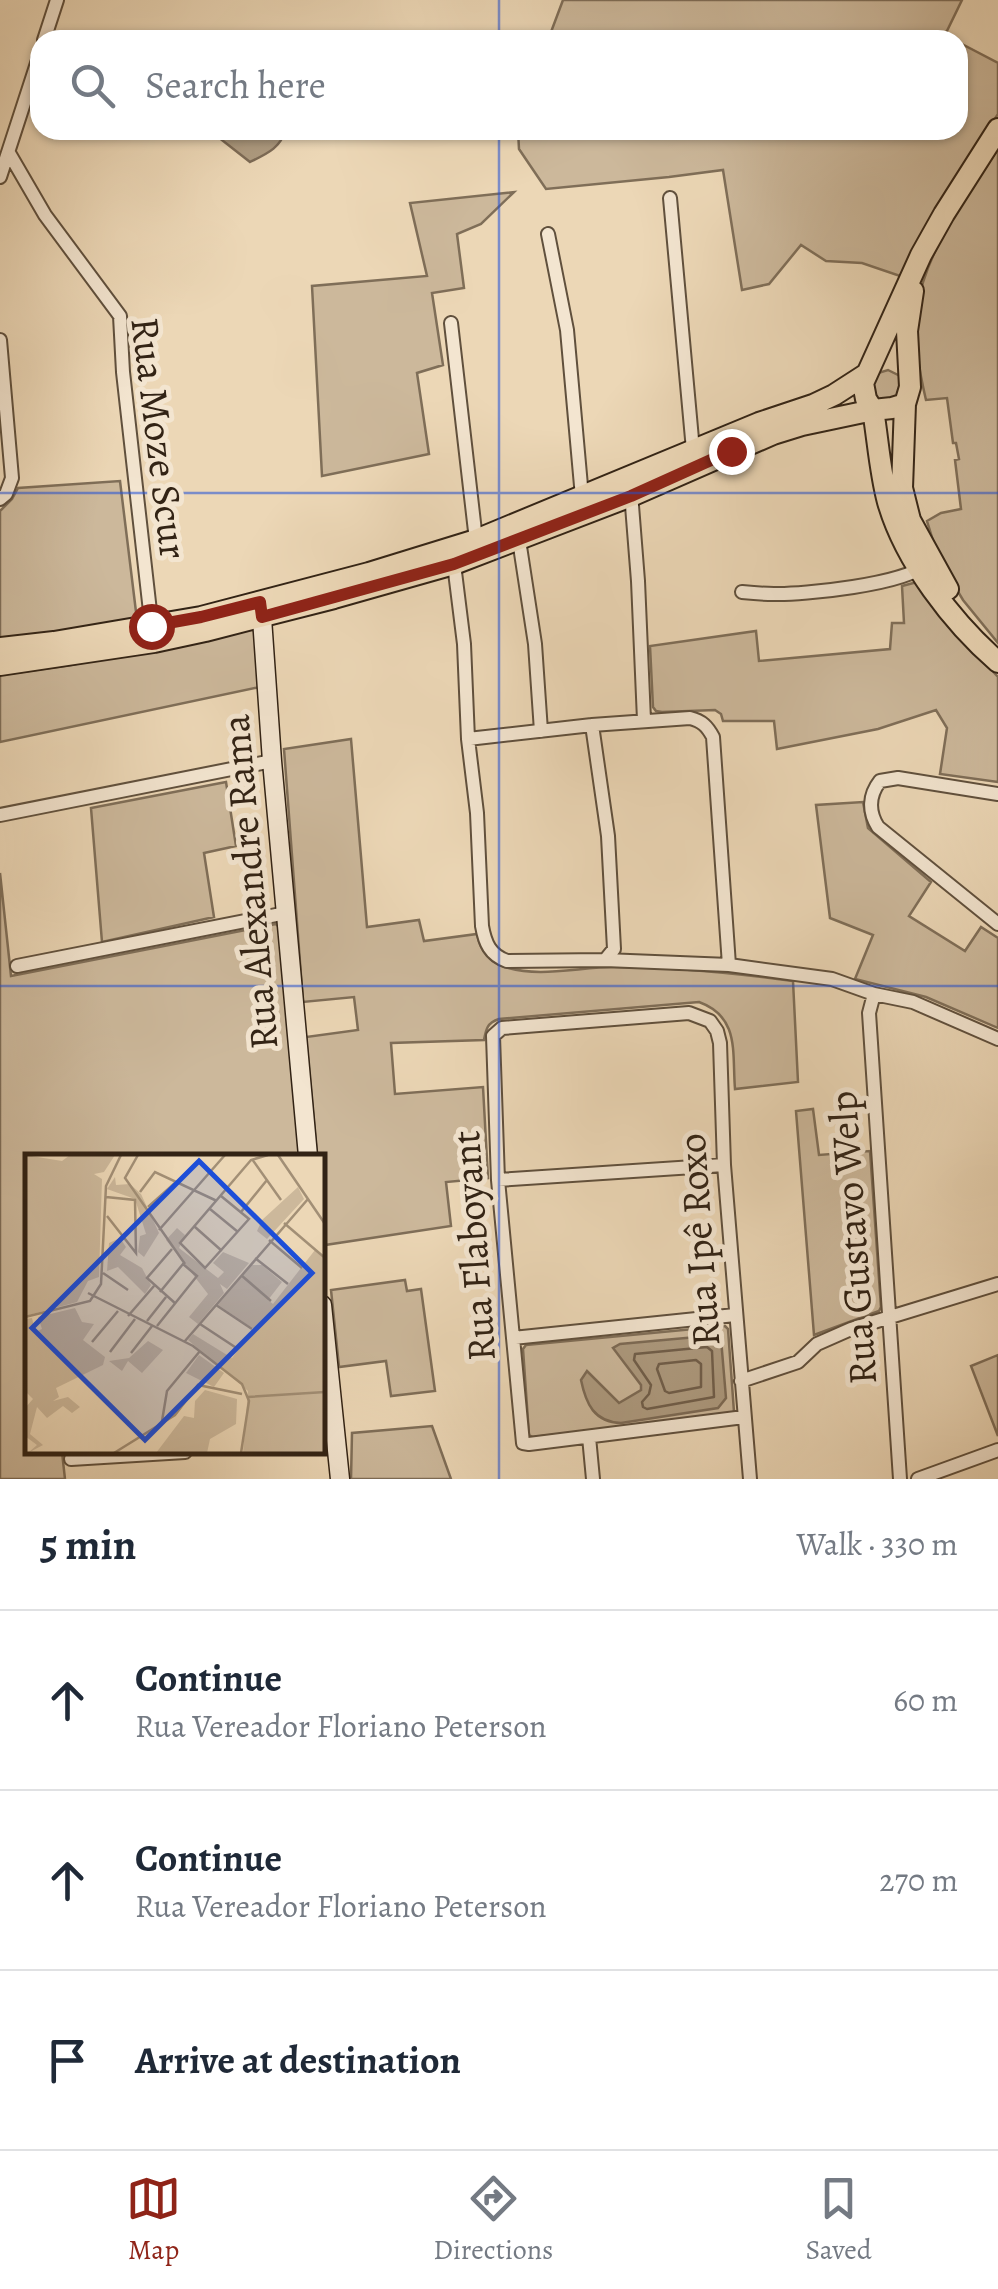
<!DOCTYPE html>
<meta charset="utf-8">
<style>
:root{--surface:#fff;--page:#f2f2f3;--text:#1f2937;--muted:#747a83;--line:#e0e1e3;--accent:#8f2418}
body{margin:0;font-family:Alegreya,serif;background:var(--page);color:var(--text)}
.stop{position:absolute;width:30px;height:30px;margin:-22px;border:8px solid #8f2418;border-radius:50%;background:#fff}
.stop.end{background:#8f2418;border-color:#fff;box-shadow:0 2px 10px #0008}
.list{margin:0;padding:0;list-style:none}
h2{display:flex;justify-content:space-between;align-items:center;height:130px;margin:0;padding:0 40px;font-size:42px}
h2 small{font-size:32px;font-weight:400;color:var(--muted)}
.list li{display:grid;grid-template-columns:65px 1fr auto;gap:30px;align-items:center;box-sizing:border-box;height:180px;padding:0 40px;border-top:2px solid var(--line)}
.list b{display:block;font-size:38px;white-space:nowrap}
.list p{margin:0;font-size:32px;white-space:nowrap;color:var(--muted)}
.list em{font-size:32px;font-style:normal;color:var(--muted)}
.icon{flex:none;width:55px;height:55px;fill:none;stroke:currentColor;stroke-width:2;stroke-linecap:round;stroke-linejoin:round}
.map{position:relative;flex:none;width:998px;height:1479px;overflow:hidden}
.search{position:absolute;background:var(--surface);box-shadow:0 2px 8px #0004;left:30px;right:30px;top:30px;height:110px;display:flex;align-items:center;gap:25px;box-sizing:border-box;padding:0 35px;border-radius:30px;color:var(--muted);font-size:38px}
.sheet{height:670px;background:var(--surface)}
nav{display:flex;justify-content:space-around;align-items:center;box-sizing:border-box;height:140px;border-top:2px solid var(--line);background:var(--surface);font-size:28px;color:var(--muted)}
nav a{display:grid;justify-items:center;gap:5px}
nav .on{color:var(--accent)}
.map>svg:first-child{display:block}
.green{fill:#ccb89b;stroke:#7f6e58;stroke-width:2.5}
.water{fill:#ad9a7f;stroke:#7c6a55;stroke-width:2.5}
.lines{fill:none;stroke-linecap:round;stroke-linejoin:round}
.shore{stroke:#705e4a;stroke-width:2.5}
.street-casing{stroke:#60503d;stroke-width:16}
.secondary-casing{stroke:#322315;stroke-width:21}
.primary-casing{stroke:#322315;stroke-width:24}
.street{stroke:#f3e5d0;stroke-width:12}
.secondary{stroke:#f3e5d0;stroke-width:18}
.primary{stroke:#ecd7b6;stroke-width:20}
.route{stroke:#8f2418;stroke-width:12}
.grid{fill:none;stroke:#1d4ed8;stroke-width:2.5;stroke-opacity:0.55}
.labels{text-anchor:middle;stroke-width:10;stroke-linejoin:round;paint-order:stroke}
.street-label{font-size:40px;fill:#322315;stroke:#f3e5d0}
.inset-road{fill:none;stroke:#a28f76;stroke-width:2.5}
.view{fill:#1d4ed8;fill-opacity:0.15;stroke:#1d4ed8;stroke-width:5}
.inset-edge{fill:none;stroke:#322315;stroke-width:5}
</style>
<div class="map">
<svg width="998" height="1479" viewBox="0 0 998 1479">
<rect width="100%" height="100%" fill="#ecd7b6"/>
<filter id="stains"><feTurbulence type="fractalNoise" baseFrequency=".002" numOctaves="4"/><feColorMatrix values="0 0 0 0 .2 0 0 0 0 .09 0 0 0 0 .02 0 0 0 .5 -.17"/></filter>
<radialGradient id="worn" r=".72"><stop offset=".6" stop-color="#630" stop-opacity="0"/><stop offset="1" stop-color="#630" stop-opacity=".3"/></radialGradient>
<path class="green" d="M563 0H962L945 35 953 40H548Z
M958 42 998 63V114L923 234 900 276 862 263 826 261 801 245 769 284 742 290 723 170 669 177 546 189 519 149 518 130H958Z
M998 149V643L963 600 939 560 927 521 941 513 961 509 955 460 959 459 956 443H953L947 398 926 400C919 370 913 338 917 308 926 249 967 197 998 149Z
M514 192 481 224 457 234 464 288 432 293 443 365 417 373 429 454 322 476 312 286 427 276 410 203Z
M888 370 902 377 900 397 880 401 875 398 872 382 878 373Z
M120 481 137 620 0 640V511L12 499 18 488Z
M921 581 956 631 998 677V782L940 774 947 728 936 710 878 729 777 749 774 721H723L721 714 715 710 662 712 656 711 653 707 650 646 756 631 759 661 890 649 892 623H904L902 586Z
M252 629 256 633 260 687 0 742V675L71 665Z
M351 739 367 927 419 920 424 941 477 934C480 950 489 962 505 967 539 978 579 967 614 967 674 967 734 973 793 981L798 1082 735 1089C732 1052 740 1017 699 1002L499 1019C487 1023 486 1029 484 1040L391 1043 395 1094 483 1087 488 1178 446 1182 451 1226 325 1245 322 1214V1156H317L306 1037 358 1030 354 997 303 1002 284 749Z
M226 782 236 846 204 853 214 917 102 942 91 808Z
M863 802 868 828 931 882 909 916 965 951 981 927 998 938V1028L926 997 855 979 873 935 830 918 816 805Z
M0 873 11 976 276 924 281 929 300 1156H28V1452H62L65 1479H0Z
M813 1109 819 1155 870 1151 881 1307 879 1311 814 1335 796 1111Z
M405 1280 407 1291 421 1289 435 1391 391 1396 386 1361 339 1367 331 1290Z
M725 1326 728 1329 734 1412 730 1415 533 1437 529 1435 523 1349 526 1345Z
M998 1355V1436L971 1366Z
M432 1426 451 1479H351L352 1433Z"/>
<path class="water" d="M214 130H285C281 148 266 154 250 162L218 137Z
M718 1335 721 1339 726 1398 718 1408 621 1423C594 1422 586 1404 581 1380L587 1371 619 1403 641 1390V1385L613 1348 620 1344Z"/>
<g class="lines">
<path class="shore" d="M707 1347 712 1351 714 1397 647 1409 643 1407 642 1402 649 1394 651 1385 634 1360 635 1354Z
M696 1360 701 1364V1387L669 1393 665 1391 657 1369 659 1364Z"/>
<defs>
<path id="street" d="M44 40 57 0
M9 153 45 215 120 316 123 372 152 629
M0 177 40 54
M670 198 693 450
M548 234 567 330 582 497
M451 323 476 540
M0 340 12 478 6 494 0 499
M631 493 638 581 644 720
M519 540 535 644 541 731
M454 564 464 644 468 739 477 813 482 926C485 943 490 955 507 961L605 960 614 949 608 836 592 725
M742 592C752 593 763 594 774 594 803 595 906 584 924 565
M468 739 592 725 690 718C702 721 707 726 713 737L729 965
M998 794 898 778 880 781C869 795 868 811 878 827L998 924
M0 815 272 761
M605 960 729 965 832 979 874 994 913 1002 998 1039
M17 966 286 913
M874 994 869 1013 900 1479
M498 1180 724 1165
M513 1338 735 1315
M741 1381 798 1362 817 1344 851 1329 998 1284
M744 1417 529 1444 523 1443 498 1180 493 1036 502 1028 689 1013 710 1021 717 1031 720 1043 724 1165 750 1479
M589 1437 593 1479
M71 1459 185 1452
M918 1479 998 1450"/>
<path id="secondary" d="M261 604 272 761 308 1156
M322 1305 340 1479"/>
<path id="primary" d="M998 129 944 214 921 255 863 383 866 399 873 410C878 440 880 473 888 502 905 561 953 623 998 662
M913 291 907 331 910 387 905 404 902 488 910 520 948 589
M0 648 54 642 201 617 369 573 476 540 759 423 813 405 834 395 865 375
M0 665 154 642 205 631 334 598 454 564 631 496 773 434 802 425 873 410 892 408 905 404"/>
</defs>
<use href="#street" class="street-casing"/>
<use href="#secondary" class="secondary-casing"/>
<use href="#primary" class="primary-casing"/>
<use href="#street" class="street"/>
<use href="#secondary" class="secondary"/>
<use href="#primary" class="primary"/>
</g>
<g class="lines">
<path class="route" d="M151 626 201 617 260 602 262 617 454 564 631 496 731 451"/>
</g>
<path class="grid" d="M499 0V40M499 130V1479M0 493H998M0 986H998"/>
<g class="labels">
<g class="street-label">
<text transform="translate(160 438) rotate(83)" y="14">Rua Moze Scur</text>
<text transform="translate(249 882) rotate(-95)" y="14">Rua Alexandre Rama</text>
<text transform="translate(852 1238) rotate(-94)" y="14">Rua Gustavo Welp</text>
<text transform="translate(698 1240) rotate(-94)" y="14">Rua Ipê Roxo</text>
<text transform="translate(473 1246) rotate(-94)" y="14">Rua Flaboyant</text>
</g>
</g>
<g transform="translate(25 1154)">
<rect width="300" height="300" fill="#ecd7b6"/>
<path d="M0 1 37 7 45 1H90L79 18 69 20 77 25 74 123 63 127 52 148 0 162ZM90 23 91 31 105 30 116 40 134 79 119 103 113 98 115 82 121 80 110 45 82 35ZM273 33 279 45 242 85 232 77 237 66ZM152 74 160 81 154 94 193 124 199 118 188 109 198 98 224 109 202 135 195 130 199 139 173 170 164 163 183 140 141 86ZM95 84 101 93 95 101 117 114 126 131 120 140 93 113 82 117 84 89ZM290 96 300 106V299H218L223 237 163 186 168 180 207 204 229 175 193 151 226 111H237L257 128 243 146 248 150ZM50 154 57 168 69 170 58 186 80 203 78 211 31 234 34 243 28 247 43 243 55 253 47 259 38 252 22 264 12 253 5 280 18 291 3 299 12 291 0 282V254L8 245 0 237V165L7 164 10 178 17 175 13 163ZM123 187 138 196 117 219 103 207 97 217 84 207 104 204ZM174 201 199 219 189 233 161 219ZM180 236 212 245 211 270 185 285 182 299H131L159 262 169 264 170 247Z" fill="#ccb89b"/>
<path class="inset-road" d="M113 1 100 24 160 110M253 1 300 70M227 5 256 46M115 38 130 18 192 47M196 42 224 65 180 114 155 89 226 6 243 1M81 43 110 46 111 99 82 62M123 53 151 28M185 55 213 78M216 58 242 26M259 69 300 104M170 73 197 97M134 76 200 1M244 86 277 114M147 95 122 124 151 150M230 104 263 130M78 119 103 136M216 121 246 147M63 139 168 192 217 230 224 247 216 299M191 151 227 175M103 162 129 132M0 163 65 147 76 130 81 32 96 1M122 167 141 143M175 170 213 195M132 172 172 122 158 110 135 138M160 187 283 45M67 188 93 157M85 198 110 165M106 199 127 172M223 243 300 238M137 267 142 237 175 197M89 299 150 261 173 231 217 240"/>
<path class="view" d="M174 7 287 119 120 286 7 174Z"/>
<rect width="300" height="300" class="inset-edge"/>
</g>
<rect width="100%" height="100%" filter="url(#stains)"/>
<rect width="100%" height="100%" fill="url(#worn)"/>
</svg>
<div class="stop" style="left:151px;top:626px"></div>
<div class="stop end" style="left:731px;top:451px"></div>
<div class="search"><svg class="icon" aria-label="search" viewBox="0 0 24 24"><circle cx="10" cy="10" r="6"/><path d="M15 15l6 6"/></svg>Search here</div>
</div>
<section class="sheet">
<h2>5 min<small>Walk · 330 m</small></h2>
<ul class="list">
<li><svg class="icon" aria-label="ahead" viewBox="0 0 24 24"><path d="M12 20V5M6 11l6-6 6 6"/></svg><div><b>Continue</b><p>Rua Vereador Floriano Peterson</p></div><em>60 m</em></li>
<li><svg class="icon" aria-label="ahead" viewBox="0 0 24 24"><path d="M12 20V5M6 11l6-6 6 6"/></svg><div><b>Continue</b><p>Rua Vereador Floriano Peterson</p></div><em>270 m</em></li>
<li><svg class="icon" aria-label="arrive" viewBox="0 0 24 24"><path d="M6 21V4h12l-3 4 3 4H6"/></svg><div><b>Arrive at destination</b></div></li>
</ul>
</section>
<nav>
<a class="on"><svg class="icon" aria-label="map" viewBox="0 0 24 24"><path d="M3 6l6-2 6 2 6-2v14l-6 2-6-2-6 2zM9 4v14M15 6v14"/></svg>Map</a>
<a><svg class="icon" aria-label="directions" viewBox="0 0 24 24"><path d="M12 3l9 9-9 9-9-9zM9 14v-3h6M13 9l2 2-2 2"/></svg>Directions</a>
<a><svg class="icon" aria-label="saved" viewBox="0 0 24 24"><path d="M7 4h10v16l-5-4-5 4z"/></svg>Saved</a>
</nav>
